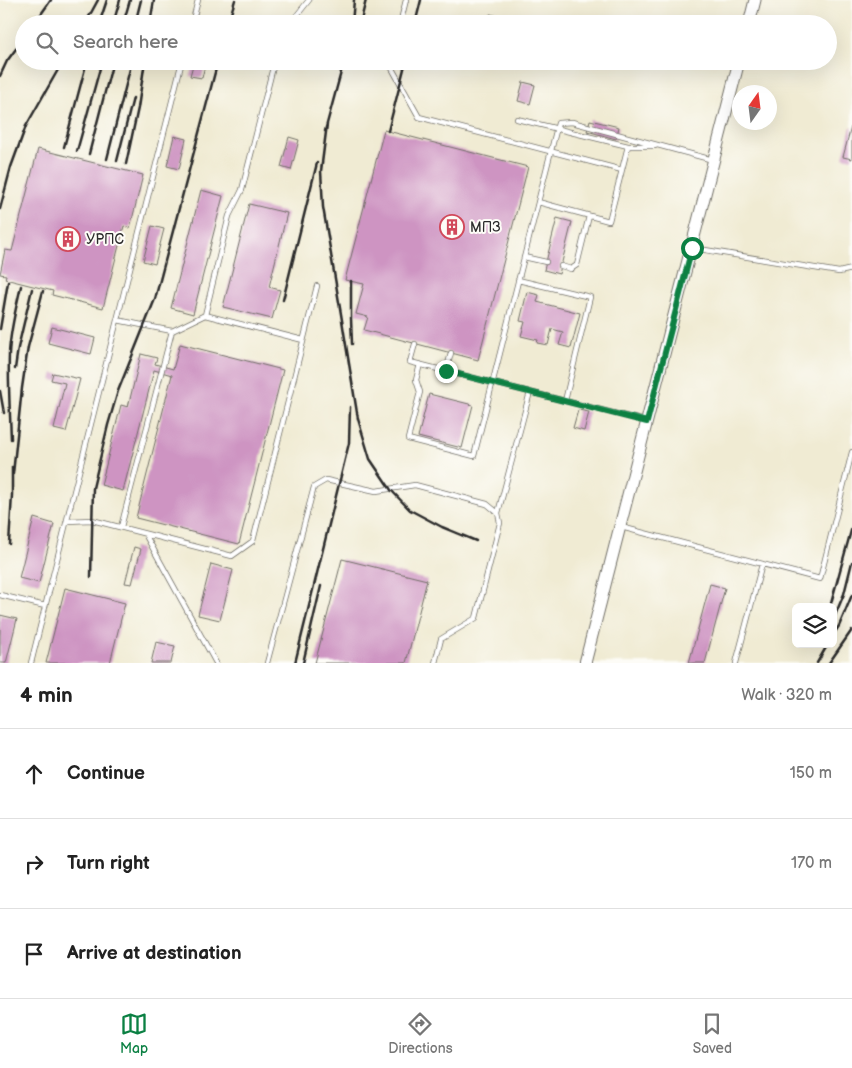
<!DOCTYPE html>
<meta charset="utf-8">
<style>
:root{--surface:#fff;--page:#f2f2f2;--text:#222;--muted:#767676;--line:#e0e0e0;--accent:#0b8043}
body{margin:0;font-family:"Balsamiq Sans",sans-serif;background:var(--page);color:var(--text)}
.controls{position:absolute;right:15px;bottom:15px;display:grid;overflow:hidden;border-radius:8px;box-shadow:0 5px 20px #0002}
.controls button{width:45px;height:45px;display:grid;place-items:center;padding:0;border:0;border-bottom:1px solid var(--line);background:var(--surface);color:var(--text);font:25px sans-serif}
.compass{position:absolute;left:732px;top:85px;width:45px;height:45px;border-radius:50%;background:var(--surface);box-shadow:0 5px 20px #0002;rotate:14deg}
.stop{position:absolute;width:15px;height:15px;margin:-11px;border:4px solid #0b8043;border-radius:50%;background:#fff}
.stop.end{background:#0b8043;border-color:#fff;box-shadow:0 1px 5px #0008}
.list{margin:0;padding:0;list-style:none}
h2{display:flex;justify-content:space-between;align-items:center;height:65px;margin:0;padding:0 20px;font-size:21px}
h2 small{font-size:16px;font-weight:400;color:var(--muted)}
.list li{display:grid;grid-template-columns:32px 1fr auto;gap:15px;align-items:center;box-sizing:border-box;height:90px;padding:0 20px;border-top:1px solid var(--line)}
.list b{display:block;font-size:19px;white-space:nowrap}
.list em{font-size:16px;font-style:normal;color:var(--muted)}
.icon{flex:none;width:28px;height:28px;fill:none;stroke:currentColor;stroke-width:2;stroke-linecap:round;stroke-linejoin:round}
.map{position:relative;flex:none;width:852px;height:663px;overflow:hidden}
.search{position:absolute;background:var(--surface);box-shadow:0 5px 20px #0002;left:15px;right:15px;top:15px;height:55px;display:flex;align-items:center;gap:12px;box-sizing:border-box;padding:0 18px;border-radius:28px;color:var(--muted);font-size:19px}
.sheet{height:335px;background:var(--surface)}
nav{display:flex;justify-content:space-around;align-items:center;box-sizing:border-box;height:70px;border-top:1px solid var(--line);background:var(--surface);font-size:14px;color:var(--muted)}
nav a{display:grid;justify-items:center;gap:2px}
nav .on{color:var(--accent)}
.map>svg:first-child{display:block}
.building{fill:#ce94c2}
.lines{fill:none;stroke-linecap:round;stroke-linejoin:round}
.service-casing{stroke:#706e66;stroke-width:6}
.tertiary-casing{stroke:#706e66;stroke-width:13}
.service{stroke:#fff;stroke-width:4.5}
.tertiary{stroke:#fff;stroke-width:11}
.rail{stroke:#2b2b2b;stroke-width:2.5}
.route{stroke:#0b8043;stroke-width:6}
.labels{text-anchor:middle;stroke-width:4;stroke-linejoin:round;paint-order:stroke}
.poi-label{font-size:14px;fill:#2b2b2b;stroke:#fdfcf7;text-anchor:start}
</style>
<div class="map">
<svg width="852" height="663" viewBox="0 0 852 663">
<rect width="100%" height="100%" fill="#fdfcf7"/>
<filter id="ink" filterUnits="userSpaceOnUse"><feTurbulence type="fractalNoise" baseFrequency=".02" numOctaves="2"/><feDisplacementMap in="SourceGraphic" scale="10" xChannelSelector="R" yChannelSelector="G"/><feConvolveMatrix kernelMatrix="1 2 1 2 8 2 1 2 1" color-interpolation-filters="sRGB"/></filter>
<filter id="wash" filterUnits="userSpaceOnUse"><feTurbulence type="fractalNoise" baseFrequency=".0096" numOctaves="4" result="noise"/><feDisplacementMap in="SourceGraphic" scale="20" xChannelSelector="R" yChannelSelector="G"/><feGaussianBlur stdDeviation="1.12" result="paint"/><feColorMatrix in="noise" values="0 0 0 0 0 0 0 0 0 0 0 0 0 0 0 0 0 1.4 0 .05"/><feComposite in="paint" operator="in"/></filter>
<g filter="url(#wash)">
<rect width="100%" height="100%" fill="#f0ebd3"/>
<g id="blocks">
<path class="building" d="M490 14 498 16 496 24H488Z
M194 61H206L202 78 190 76Z
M523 82 535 85 530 104 518 101Z
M590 120 619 127 616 139 587 131Z
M851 127H852V159L843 157Z
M384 130 528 167 478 360 364 330 368 317 356 314 364 284 345 280Z
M174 136 186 139 179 169 167 166Z
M289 137 299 140 291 170 281 167Z
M38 149 143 175 130 228 124 226 103 308 52 295 53 291 5 279 6 275 0 274 5 250 12 251Z
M201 190 223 196 193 314 171 308Z
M249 204 287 213 269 287 280 290 272 319 223 307Z
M557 218 572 222 559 274 544 270Z
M152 226 164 229 155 264 143 261Z
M527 292 539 295 537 302 580 313 571 348 559 345 563 332 552 329 548 345 537 343 538 340 521 336 525 322 520 321Z
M52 327 95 338 91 354 48 343Z
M180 344 283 370 239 544 136 518 172 375 154 370 123 491 101 485 121 405 128 407 141 354 157 358 155 364 173 369Z
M53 373 80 379 66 432 54 429 65 383 51 380Z
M429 394 473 405 462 448 418 437Z
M578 410 589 412 584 431 573 428Z
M34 518 54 524 39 583 19 578Z
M134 547 141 549 132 584 125 583Z
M342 559 427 580 406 663H315Z
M211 564 233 570 220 620 198 615Z
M710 584 725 588 705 663H689Z
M65 588 125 603 110 663H46Z
M0 615 17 619 6 663H0Z
M156 642 175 646 171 663H151Z"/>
</g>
</g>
<g filter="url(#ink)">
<use href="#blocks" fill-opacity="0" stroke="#706e66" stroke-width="1"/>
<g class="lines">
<defs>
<path id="service" d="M192 24 198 0
M290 24 309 0
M400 24 406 0
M390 61 389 63 419 117 622 170
M517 119 628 146H655
M538 202 609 221 628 146
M693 248 839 272 852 269
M524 257 546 262
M561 266 571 269 577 265 589 216
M518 280 590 297 565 401
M205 315 229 216 242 190 272 71 275 61
M117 320 172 331
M415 344 410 362 645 421
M420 364 416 380 420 392 408 439 474 456 558 123 572 122 713 160
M446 371 451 353
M67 521 92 520 232 556 253 541 317 286
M121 527 172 331 205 315 303 340
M621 527 820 579 852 452
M145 534 216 663
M0 595 45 606
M31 663 182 61
M267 663 314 487 326 480 376 491 415 485 487 504 498 513
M435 663 441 639 476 618 500 523 498 513 530 392
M736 663 762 564"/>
<path id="tertiary" d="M749 24 755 0
M585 663 739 61"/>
</defs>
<use href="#service" class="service-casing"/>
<use href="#tertiary" class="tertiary-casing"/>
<use href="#service" class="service"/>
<use href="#tertiary" class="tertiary"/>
<path class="rail" d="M34 24 51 0
M85 24 98 0
M99 24 107 0
M113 24 120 0
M123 24 130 0
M135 24 141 0
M150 24 154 0
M228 24 235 0
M352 24 354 0
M360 24 366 0
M415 24 421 0
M0 76 7 61 24 38
M327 124 321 171 323 207 341 314 358 419 370 459 391 490 410 510 442 527 476 541
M325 131 344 61
M388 131 406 61
M64 147 87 61
M77 151 102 61
M89 154 113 61
M107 159 132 61
M117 161 133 98
M126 164 138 108 145 61
M0 209 11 167 26 126 63 61
M351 281V318L352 344
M283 300 317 163
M0 329 8 282
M15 369 18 348 32 289
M0 391 4 413
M11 439C10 411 8 383 9 354 10 331 16 308 21 286
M13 474 22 388 28 347 43 291
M9 544 12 495V467
M91 577 93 488 108 425 118 391 155 299 218 61
M830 607 852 527
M833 620 844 594 852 562
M833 635 839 626 852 595
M295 663 349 443 350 407
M303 663 321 586
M817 663 828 644
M829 663 852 630"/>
</g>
</g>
<g class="lines" filter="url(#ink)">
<path class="route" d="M446 371 647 422 692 248"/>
</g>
<defs>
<symbol id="building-ring" viewBox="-11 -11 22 22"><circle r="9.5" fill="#fdfcf7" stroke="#d1495b" stroke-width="1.5"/><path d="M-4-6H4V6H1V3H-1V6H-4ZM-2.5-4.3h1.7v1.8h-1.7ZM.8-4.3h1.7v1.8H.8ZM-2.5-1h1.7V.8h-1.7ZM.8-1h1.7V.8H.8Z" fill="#d1495b"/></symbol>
</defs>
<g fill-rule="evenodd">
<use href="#building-ring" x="438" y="213" width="28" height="28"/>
<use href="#building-ring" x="54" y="225" width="28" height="28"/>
</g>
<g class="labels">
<g class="poi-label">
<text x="470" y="232">МПЗ</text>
<text x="86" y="244">УРПС</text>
</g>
</g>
</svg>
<div class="controls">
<button><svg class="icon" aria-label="layers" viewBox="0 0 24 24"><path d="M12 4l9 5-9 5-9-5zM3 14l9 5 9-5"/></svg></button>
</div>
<svg class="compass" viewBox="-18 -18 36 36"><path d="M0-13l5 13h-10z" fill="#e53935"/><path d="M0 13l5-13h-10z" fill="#767676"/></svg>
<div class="stop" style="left:692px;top:248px"></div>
<div class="stop end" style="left:446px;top:371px"></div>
<div class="search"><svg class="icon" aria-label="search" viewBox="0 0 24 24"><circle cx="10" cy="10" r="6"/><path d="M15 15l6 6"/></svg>Search here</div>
</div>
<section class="sheet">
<h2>4 min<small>Walk · 320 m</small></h2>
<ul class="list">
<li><svg class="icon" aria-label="ahead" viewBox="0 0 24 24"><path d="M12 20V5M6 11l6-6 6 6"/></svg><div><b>Continue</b></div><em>150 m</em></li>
<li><svg class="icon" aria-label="right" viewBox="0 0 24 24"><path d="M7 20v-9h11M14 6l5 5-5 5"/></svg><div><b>Turn right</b></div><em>170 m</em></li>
<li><svg class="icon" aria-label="arrive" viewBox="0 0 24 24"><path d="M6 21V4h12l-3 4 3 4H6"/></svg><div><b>Arrive at destination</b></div></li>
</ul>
</section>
<nav>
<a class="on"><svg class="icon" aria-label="map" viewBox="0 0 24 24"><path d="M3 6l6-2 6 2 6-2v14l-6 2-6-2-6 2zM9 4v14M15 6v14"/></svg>Map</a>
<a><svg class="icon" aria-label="directions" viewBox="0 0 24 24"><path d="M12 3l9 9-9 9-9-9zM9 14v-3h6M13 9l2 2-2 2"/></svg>Directions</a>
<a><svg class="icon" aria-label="saved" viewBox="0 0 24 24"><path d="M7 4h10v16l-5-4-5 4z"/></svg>Saved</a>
</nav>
